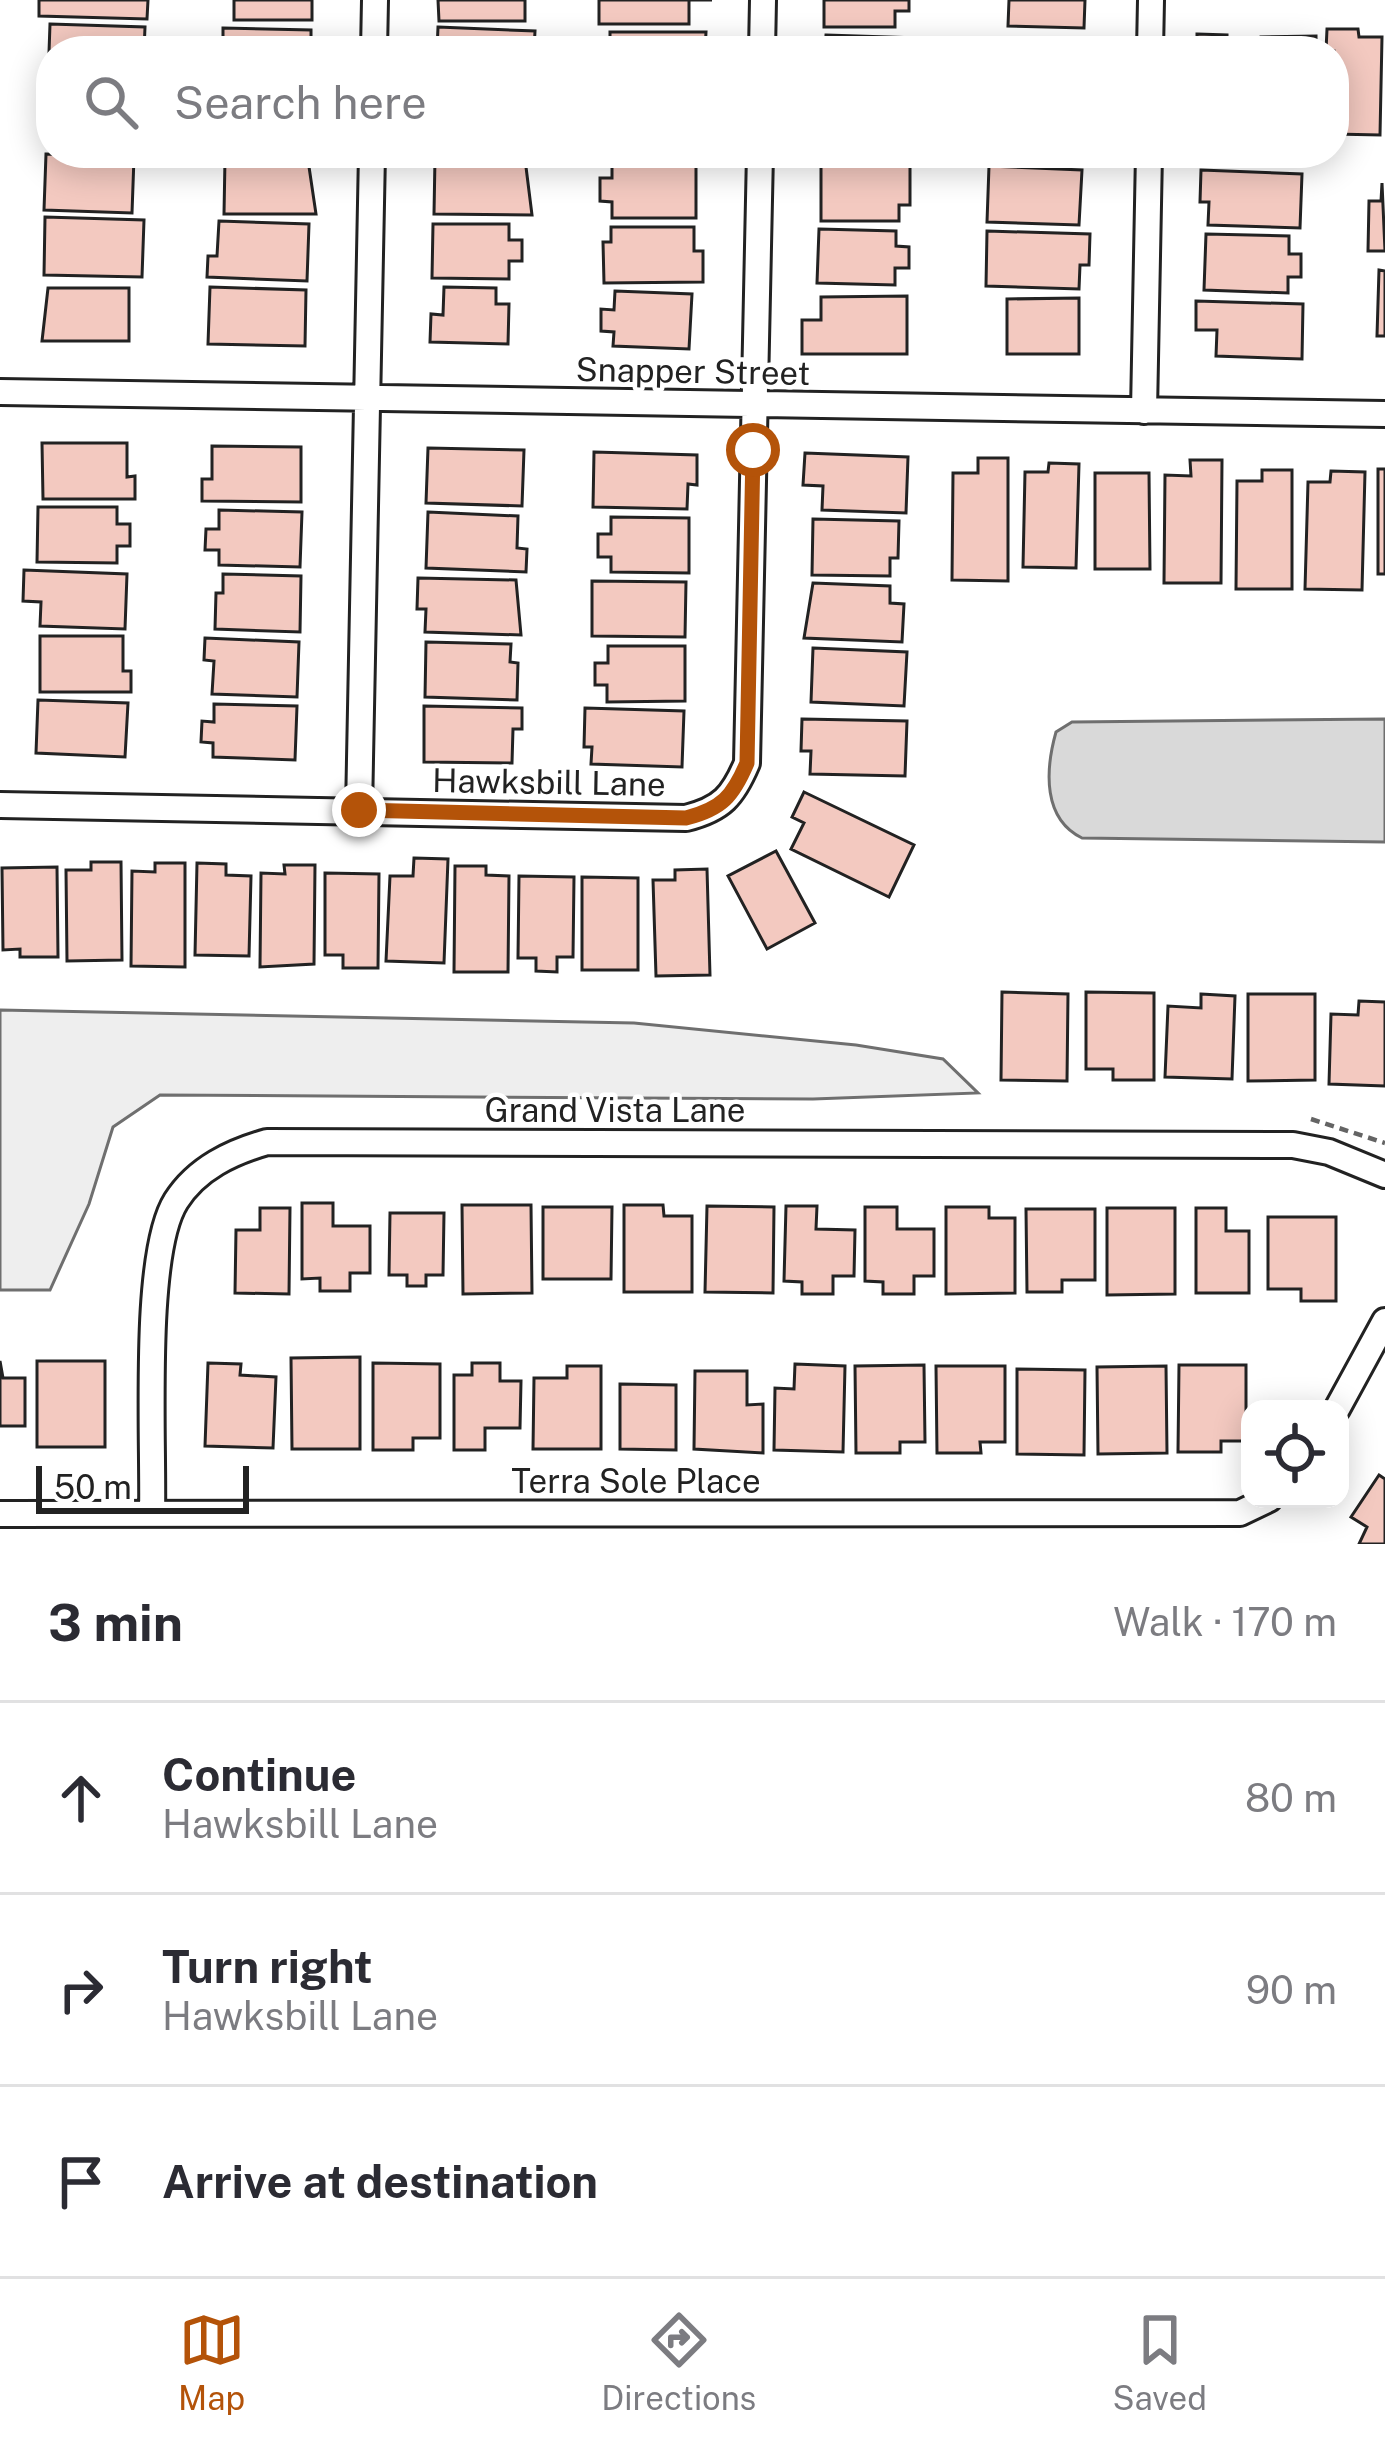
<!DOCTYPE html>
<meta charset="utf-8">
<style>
:root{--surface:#fff;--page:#f2f2f3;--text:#2b2b33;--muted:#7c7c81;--line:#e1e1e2;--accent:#b45309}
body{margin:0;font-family:"Public Sans",sans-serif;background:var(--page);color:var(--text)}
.controls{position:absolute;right:36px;bottom:36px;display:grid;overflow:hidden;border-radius:24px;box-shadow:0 6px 30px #0003}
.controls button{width:108px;height:108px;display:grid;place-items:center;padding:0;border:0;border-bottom:3px solid var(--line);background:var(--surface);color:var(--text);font:60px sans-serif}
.scale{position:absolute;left:36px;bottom:30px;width:213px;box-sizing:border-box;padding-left:12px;border:6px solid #222;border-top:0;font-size:33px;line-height:42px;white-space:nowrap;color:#222;-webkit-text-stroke:9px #fff;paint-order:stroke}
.stop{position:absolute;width:36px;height:36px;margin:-27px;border:9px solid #b45309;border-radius:50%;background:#fff}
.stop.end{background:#b45309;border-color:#fff;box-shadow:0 3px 12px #0008}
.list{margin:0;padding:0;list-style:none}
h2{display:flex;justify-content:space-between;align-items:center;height:156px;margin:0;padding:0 48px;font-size:51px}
h2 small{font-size:39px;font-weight:400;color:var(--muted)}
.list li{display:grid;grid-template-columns:78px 1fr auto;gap:36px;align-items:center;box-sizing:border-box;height:192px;padding:0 48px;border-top:3px solid var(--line)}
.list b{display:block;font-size:45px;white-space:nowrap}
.list p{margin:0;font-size:39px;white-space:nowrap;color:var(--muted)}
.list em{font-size:39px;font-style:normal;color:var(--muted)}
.icon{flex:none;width:66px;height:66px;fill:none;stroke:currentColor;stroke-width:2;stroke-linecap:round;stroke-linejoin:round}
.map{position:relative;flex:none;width:1385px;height:1544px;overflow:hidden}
.search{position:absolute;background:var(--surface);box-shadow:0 6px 30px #0003;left:36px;right:36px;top:36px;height:132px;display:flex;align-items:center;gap:30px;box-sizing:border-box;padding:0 42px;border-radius:48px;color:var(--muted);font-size:45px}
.sheet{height:732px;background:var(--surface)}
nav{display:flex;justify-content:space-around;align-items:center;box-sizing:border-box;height:168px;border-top:3px solid var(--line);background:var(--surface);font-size:33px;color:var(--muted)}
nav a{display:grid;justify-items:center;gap:6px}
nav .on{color:var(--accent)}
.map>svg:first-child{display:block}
.green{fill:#eee;stroke:#6f6f6f;stroke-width:3}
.water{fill:#d9d9d9;stroke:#6f6f6f;stroke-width:3}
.building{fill:#f3c9c0;stroke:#222;stroke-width:3}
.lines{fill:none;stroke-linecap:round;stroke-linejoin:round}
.minor-casing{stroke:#222;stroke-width:30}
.path{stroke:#646464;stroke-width:4.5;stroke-dasharray:9 6;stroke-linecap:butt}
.minor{stroke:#fff;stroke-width:24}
.route{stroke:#b45309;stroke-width:15}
.labels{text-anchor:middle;stroke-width:9;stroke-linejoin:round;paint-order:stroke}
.street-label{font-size:33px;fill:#222;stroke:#fff}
</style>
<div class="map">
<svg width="1385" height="1544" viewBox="0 0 1385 1544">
<rect width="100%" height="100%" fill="#fff"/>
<path class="green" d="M0 1010 634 1023 856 1045 943 1059 978 1093 813 1099 160 1095 113 1127 89 1204 50 1290H0Z"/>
<path class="water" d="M1385 719V842L1082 838C1043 819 1045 771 1056 732L1072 722Z"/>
<path class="building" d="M39 0H148L147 19 39 16Z
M234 0H312V20H234Z
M438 0H525V21H439Z
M599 0H712H689V24H599Z
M824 0H909V11H895V27H824Z
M1009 0H1085L1084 28 1008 26Z
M50 24 145 27 144 51H51L48 81Z
M438 27 535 31 534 51H437Z
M223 28 311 30V51H223Z
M1327 29H1358L1359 37H1382L1380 135 1334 134V51H1326Z
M610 32H706L705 51H610Z
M1197 34 1227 35V50L1253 51H1197Z
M826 35 918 38V51H825Z
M1316 36V51H1261V37Z
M1003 39 1085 41V51H1002Z
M47 91H51V146H47Z
M823 153H915V158Z
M1001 153H1082V161L1000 158Z
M46 154 134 157 132 213 44 210Z
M435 158 525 159 532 215 434 214Z
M225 159 308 160 316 214H224Z
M696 161V218H612V202L600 201V178H612V162Z
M821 165 910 166V205H899V221H821Z
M989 166 1082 170 1079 225 987 222Z
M1201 170 1302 174 1300 228 1208 225 1209 202H1200Z
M1382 183 1385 251H1368L1369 201H1381Z
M45 217 144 220 142 277 44 275Z
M219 221 309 224 307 281 207 277 208 256H217Z
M433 224H509V240H522V261H509V279L432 278Z
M611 227H694V251H703V282L604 283 603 242H611Z
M819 229 896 231V246L909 247V268H895V285L817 283Z
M987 231 1090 234 1089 265H1080L1079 289 986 286Z
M1206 234 1289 236V254H1301V277H1288V293L1204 290Z
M1379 270 1385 271V336H1377Z
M210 287 306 290 305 346 208 344Z
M444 287 496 288V304H509L508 344 430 342 431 314 443 315Z
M48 288H129V341H42Z
M615 291 692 294 689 349 613 346 614 332 601 331V309L614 310Z
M907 296V354H802V320H821V297Z
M1079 298V354H1007V299Z
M1196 301 1303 304 1302 359 1216 356 1217 330H1196Z
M42 443H127V477L135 476V499H43Z
M212 446 301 447V502L202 501V479H212Z
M428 448 524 450 522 506 426 503Z
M594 452 697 455V485L688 484 687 509 593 507Z
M805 453 908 457 906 513 822 510 823 486 803 485Z
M978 458H1008V581L952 580 953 473H978Z
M1190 460H1222L1221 583H1164L1165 475 1191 476Z
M1049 463 1079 464 1076 568 1023 567 1025 472H1048Z
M1378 469H1385V574H1378Z
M1262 470H1292V589H1236L1237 481H1262Z
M1331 471 1365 472 1362 590 1305 589 1308 482H1330Z
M1095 473H1149L1150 569H1095Z
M38 507H117V524H130V546H117V563L37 562Z
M219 510 302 512 300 567 219 565V550H205L206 529H219Z
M428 512 518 516 517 548 527 549 526 572 426 568Z
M611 517 689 518V573L611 572V557H598V534H611Z
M813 519 899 521 898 558H890V576L812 575Z
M24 570 127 574 125 629 40 626 41 602 23 601Z
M223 574 301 576 300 632 215 629 216 593H223Z
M418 578 516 580 521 635 425 632 426 609H417Z
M592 581 686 582 685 637 592 636Z
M813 583 890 586V603L904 604 902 642 804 638Z
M40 636H123V671H131V692H40Z
M205 638 299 642 297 697 212 694 214 661 204 660Z
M426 642 511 644 510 662 518 663 517 700 425 697Z
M608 646H685V701L607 702V685H595V663H608Z
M813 648 907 652 904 706 811 702Z
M38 700 128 703 125 757 36 753Z
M214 704 297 706 295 760 213 757V743L201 742 202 721 214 722Z
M424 706 522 708V729H513L512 763 424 762Z
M585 708 684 711 682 767 591 764 592 747H584Z
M802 719 907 721 905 776 810 774 811 751H801Z
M804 792 914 845 889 897 791 849 804 823 792 817Z
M776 851 815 923 767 949 728 876Z
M414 858 448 859 444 963 386 961 390 876H413Z
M91 862H121L122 960 67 961 66 870H91Z
M155 863H185V967L131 966 132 871 155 872Z
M197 863 226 864V875L251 876 249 956 195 955Z
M284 865H315L314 964 260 967 261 873 285 874Z
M455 866H486V875L509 876 508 972H454Z
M57 867 58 957H20V949L3 950 2 868Z
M707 869 710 975 656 976 653 880H675V870Z
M325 873 379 874 378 968H343V955H325Z
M519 876 574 877 573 957H557V972L536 971V958H518Z
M582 877 638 878V970H582Z
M1002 992 1068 994 1067 1081 1001 1080Z
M1086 992 1154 993V1080H1113V1069H1086Z
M1201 994 1235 996 1232 1079 1165 1077 1168 1006 1201 1008Z
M1248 994H1315V1080L1248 1081Z
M1359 1001 1385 1002V1086L1329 1084 1331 1014 1358 1015Z
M302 1203H333V1226H370V1273H350V1291H320V1278L302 1279Z
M462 1205H531L532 1293 463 1294Z
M624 1205H663L664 1216H692V1292H624Z
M707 1206 774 1207 773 1293 705 1292Z
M786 1206H817L816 1229 855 1230 854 1276H833V1294H802V1282L784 1281Z
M543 1207H612L611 1279H543Z
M865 1207H897V1229H934V1276H914V1294H883V1282L865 1281Z
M946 1207H989V1218H1015V1293L946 1294Z
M260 1208H290L289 1294 235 1293 236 1230H260Z
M1107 1208H1175V1294L1107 1295Z
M1196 1208H1226V1231H1249V1293H1196Z
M1026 1209H1095V1280H1062V1292H1027Z
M390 1213H444L443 1275H426V1286H407V1275H389Z
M1268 1217H1336V1301H1301V1289H1268Z
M360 1357V1449H292L291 1358Z
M0 1361 3 1378H25V1426H0Z
M37 1361H105V1447H37Z
M208 1363 241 1364 240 1375 276 1377 273 1448 205 1446Z
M373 1363 440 1364V1438H413V1450H373Z
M472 1363H500V1381H521L520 1428H485V1450H454V1375H472Z
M795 1364 845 1366 843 1452 774 1450 775 1388 794 1389Z
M924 1365 925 1442H900V1453H856L855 1366Z
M1179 1365H1246V1441H1221V1452H1178Z
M567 1366H601V1449H533L534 1378H567Z
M936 1366H1005V1442H980L981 1453H937Z
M1166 1366 1167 1453 1098 1454 1097 1367Z
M1017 1369 1085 1370 1084 1455 1017 1454Z
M695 1371H747V1405L763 1404V1453L694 1449Z
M620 1384 676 1385V1450L620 1449Z
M1379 1475 1385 1479V1544H1359L1367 1527 1351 1517Z"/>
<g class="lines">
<defs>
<path id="minor" d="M374 51 375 0
M762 51 763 0
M1150 51 1151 0
M0 392 1385 414
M1144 411 1149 153
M0 805 686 818C722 809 733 796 747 763L760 153
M359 810 372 153
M1337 1409 1385 1321
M0 1514 1240 1513 1269 1499
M152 1514C154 1443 142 1255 176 1201 197 1168 232 1152 267 1142L1293 1145 1329 1152 1385 1175"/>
</defs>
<use href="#minor" class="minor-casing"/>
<path class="path" d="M1311 1119 1385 1143"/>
<use href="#minor" class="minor"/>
</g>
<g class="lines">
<path class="route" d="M359 810 686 818C722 809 733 796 747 763L753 450"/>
</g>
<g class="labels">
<g class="street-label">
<text transform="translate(693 371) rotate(1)" y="12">Snapper Street</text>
<text transform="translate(549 782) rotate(1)" y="12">Hawksbill Lane</text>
<text x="615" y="1122">Grand Vista Lane</text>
<text x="636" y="1493">Terra Sole Place</text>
</g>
</g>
</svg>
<div class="controls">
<button><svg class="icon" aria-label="locate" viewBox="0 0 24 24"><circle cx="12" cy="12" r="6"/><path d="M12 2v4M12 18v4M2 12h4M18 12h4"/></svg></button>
</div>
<div class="scale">50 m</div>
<div class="stop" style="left:753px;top:450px"></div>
<div class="stop end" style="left:359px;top:810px"></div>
<div class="search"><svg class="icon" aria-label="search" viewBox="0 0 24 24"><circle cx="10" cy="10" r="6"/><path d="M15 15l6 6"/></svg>Search here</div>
</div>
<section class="sheet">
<h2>3 min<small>Walk · 170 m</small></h2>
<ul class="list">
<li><svg class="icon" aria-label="ahead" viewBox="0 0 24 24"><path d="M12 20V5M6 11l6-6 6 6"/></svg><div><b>Continue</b><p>Hawksbill Lane</p></div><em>80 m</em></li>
<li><svg class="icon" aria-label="right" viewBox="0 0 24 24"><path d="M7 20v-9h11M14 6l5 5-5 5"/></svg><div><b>Turn right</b><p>Hawksbill Lane</p></div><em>90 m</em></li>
<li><svg class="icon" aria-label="arrive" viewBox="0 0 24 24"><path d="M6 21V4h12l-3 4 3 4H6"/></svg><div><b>Arrive at destination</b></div></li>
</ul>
</section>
<nav>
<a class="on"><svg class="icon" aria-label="map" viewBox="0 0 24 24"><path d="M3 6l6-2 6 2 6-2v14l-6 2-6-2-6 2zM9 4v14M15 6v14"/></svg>Map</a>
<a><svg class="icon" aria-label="directions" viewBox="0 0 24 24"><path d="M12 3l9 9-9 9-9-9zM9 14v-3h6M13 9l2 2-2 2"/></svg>Directions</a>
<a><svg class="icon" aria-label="saved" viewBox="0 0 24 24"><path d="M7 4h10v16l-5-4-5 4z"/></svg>Saved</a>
</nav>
